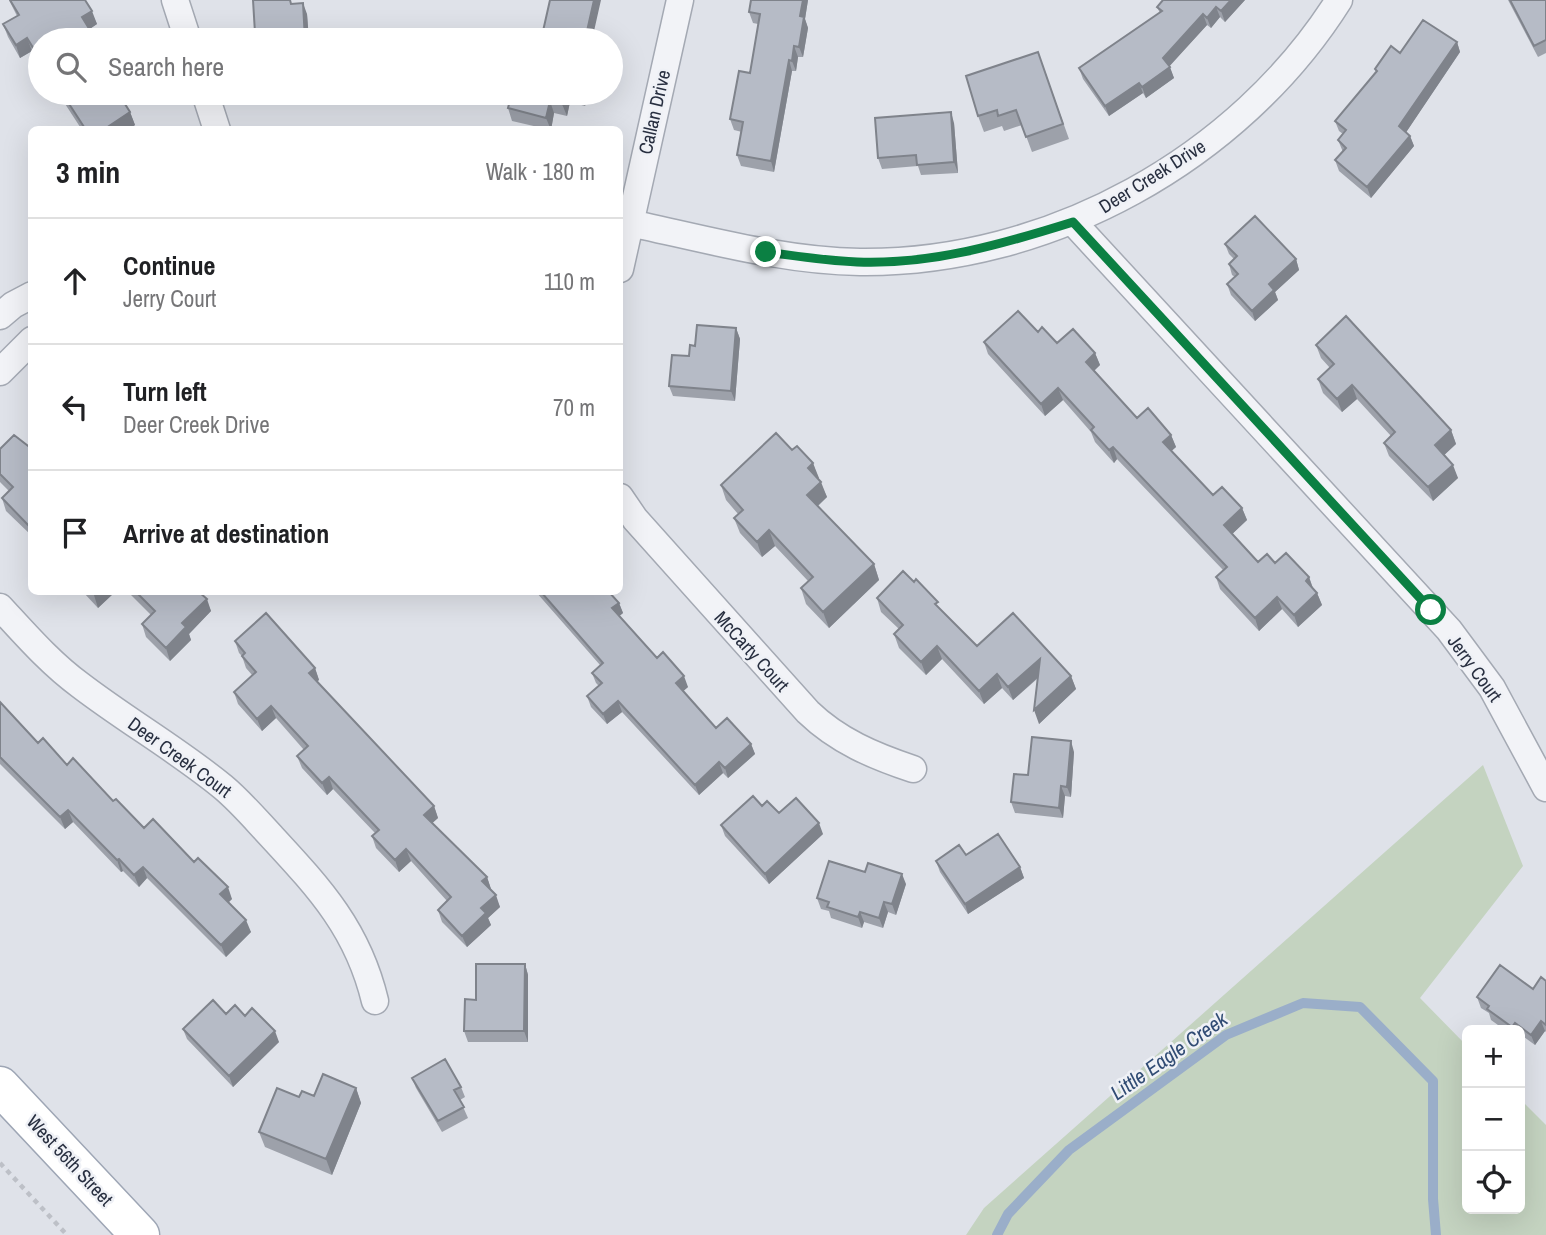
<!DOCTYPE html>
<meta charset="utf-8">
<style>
:root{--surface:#fff;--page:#f2f2f2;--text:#202124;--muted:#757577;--line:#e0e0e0}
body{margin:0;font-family:"Archivo Narrow",sans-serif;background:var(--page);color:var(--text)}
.controls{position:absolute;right:21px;bottom:21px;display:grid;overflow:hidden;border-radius:10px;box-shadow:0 7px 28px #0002}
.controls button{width:63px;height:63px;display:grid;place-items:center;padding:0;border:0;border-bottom:2px solid var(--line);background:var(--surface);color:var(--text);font:35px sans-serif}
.stop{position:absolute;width:21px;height:21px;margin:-16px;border:5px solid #0b8043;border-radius:50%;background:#fff}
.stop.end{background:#0b8043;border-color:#fff;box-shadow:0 2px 7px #0008}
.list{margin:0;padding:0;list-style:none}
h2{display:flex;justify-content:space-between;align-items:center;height:91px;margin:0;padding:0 28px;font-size:30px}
h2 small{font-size:23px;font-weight:400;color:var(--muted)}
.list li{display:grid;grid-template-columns:46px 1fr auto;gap:21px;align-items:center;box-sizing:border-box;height:126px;padding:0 28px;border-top:2px solid var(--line)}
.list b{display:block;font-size:26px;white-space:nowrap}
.list p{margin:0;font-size:23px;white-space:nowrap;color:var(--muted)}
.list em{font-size:23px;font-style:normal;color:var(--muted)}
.icon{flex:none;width:38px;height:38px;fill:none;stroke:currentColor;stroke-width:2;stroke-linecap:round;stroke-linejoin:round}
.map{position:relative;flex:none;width:1546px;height:1235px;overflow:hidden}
.search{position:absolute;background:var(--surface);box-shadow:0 7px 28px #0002;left:28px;top:28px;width:595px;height:77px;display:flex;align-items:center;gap:18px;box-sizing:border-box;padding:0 24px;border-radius:38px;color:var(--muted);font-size:26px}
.panel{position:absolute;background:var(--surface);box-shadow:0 7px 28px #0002;left:28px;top:126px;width:595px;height:469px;border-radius:10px}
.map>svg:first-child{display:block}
.green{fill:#c4d3c0}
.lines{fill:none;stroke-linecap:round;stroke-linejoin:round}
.stream{stroke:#9aaec9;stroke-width:10}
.street-casing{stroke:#a4a9b3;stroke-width:29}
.primary-casing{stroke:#9ea6b5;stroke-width:41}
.path{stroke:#bdc0c7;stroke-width:4.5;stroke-dasharray:5 5;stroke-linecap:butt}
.street{stroke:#f2f3f7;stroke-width:26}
.primary{stroke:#fff;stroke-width:38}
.wall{fill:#9da1aa}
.shaded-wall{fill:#7f838b}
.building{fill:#b6bbc6;stroke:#7f838b;stroke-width:2}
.route{stroke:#0b8043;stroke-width:9}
.labels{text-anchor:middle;stroke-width:5;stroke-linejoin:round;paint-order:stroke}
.street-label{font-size:19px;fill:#282f40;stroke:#eff1f6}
.water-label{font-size:21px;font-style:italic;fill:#314c74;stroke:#eff1f6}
</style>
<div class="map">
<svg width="1546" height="1235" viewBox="0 0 1546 1235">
<rect width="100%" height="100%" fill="#dfe2e9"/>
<path class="green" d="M1483 765 1523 866 1420 998 1467 1046V1209H1520V1099L1546 1125V1235H966L984 1208Z"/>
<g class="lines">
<path class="stream" d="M997 1235 1008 1214 1069 1150 1226 1035 1303 1003 1360 1007 1433 1081V1199L1436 1235"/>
<defs>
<path id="street" d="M175 0 188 40
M205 93 217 130
M620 221C698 237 780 261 860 262 1049 264 1239 159 1339 0
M1072 221 1449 630 1492 688 1546 788
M620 269 680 0
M0 316 13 305 32 295
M0 372 32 340
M620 497 635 519 808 712C838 741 874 756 913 769
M0 607C25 634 50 663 80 685 127 721 178 750 223 787 241 802 256 820 272 837 321 890 358 930 375 1001"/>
<path id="primary" d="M0 1086 140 1235"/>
</defs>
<use href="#street" class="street-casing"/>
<use href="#primary" class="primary-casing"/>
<path class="path" d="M0 1163 67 1235"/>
<use href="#street" class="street"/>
<use href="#primary" class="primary"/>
</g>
<path class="wall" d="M9 0H85L97 24 89 29 40 40V64L32 51 20 58 8 37 3 24 17 16Z
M751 0H808L805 19 808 28 803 57H798L796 71H792L774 172 741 166 737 155 742 132 734 130 730 119 750 73 758 24 753 23 749 12Z
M1245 0 1225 22 1220 17 1211 28 1207 25 1169 66 1174 78 1146 98 1143 93 1109 116 1083 79 1079 68 1160 13 1157 7Z
M1508 0H1546V53L1538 57Z
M294 4 307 14 309 40H258L255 33Z
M1457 42 1460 52 1406 132 1410 136 1414 146 1371 198 1339 171 1335 160 1343 152 1338 140 1343 134 1339 131 1335 121 1376 72 1375 69 1400 53Z
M1038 52 1069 139 1032 152 1022 125 1004 131 1002 126 984 132 978 116Z
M58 93H118L130 112 135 125 128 130H82Z
M512 93H589L585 106 570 102 567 116 554 113 551 130 512 121 508 108Z
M954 123 958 173 921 175 918 166 882 169 878 158Z
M1225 244 1296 259 1299 270 1275 292 1278 300 1255 321 1231 295 1227 284 1235 277 1232 275 1229 264 1234 259 1229 254Z
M736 328 740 339 735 401 673 396 669 386 689 356 695 346Z
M1038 332 1057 343 1095 353 1100 365 1094 370 1137 418 1171 435 1176 447 1171 451 1213 495 1242 508 1247 520 1232 534 1258 562 1275 563 1309 577 1313 588 1317 593 1322 605 1298 627 1282 609 1259 631 1220 589 1216 577 1223 570 1117 459 1114 463 1095 442 1091 432 1063 400 1045 416 988 354 984 342Z
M1316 345 1451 430 1456 444 1444 455 1458 478 1433 501 1389 456 1384 443 1391 436 1357 399 1342 412 1323 393 1318 379 1330 368 1321 358Z
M0 449H32V536L6 511 2 498 9 491 0 482Z
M792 450 813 463 818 479 827 497 818 506 874 564 879 580 829 628 806 604 801 588 808 581 775 546 762 557 740 533 734 518 738 514 726 500 721 485Z
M83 592H115L98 608Z
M128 592H202L211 611 189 634 191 640 170 661 146 637 142 624 151 615Z
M536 592H609L619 603 623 613 619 616 657 658 688 687 683 691 716 728 751 744 755 754 728 778 723 773 699 795 622 712 607 724 591 707 587 696 599 686 596 683 592 673 600 665Z
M877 598 941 610 977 646 1071 676 1076 689 1039 724 1037 679 1013 700 1002 688 984 704 942 659 926 675 899 648 894 634 899 629 881 612Z
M235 641 315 668 319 680 317 681 434 806 438 818 432 823 487 877 491 889 500 907 488 918 491 925 467 947 442 922 438 910 447 901 411 861 399 872 376 848 372 836 375 833 333 789 327 795 302 768 297 756 304 750 276 718 262 731 238 704 234 692 252 675 246 668 242 656 239 653Z
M0 702 38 743 113 801 144 828 194 862 232 899 228 902 251 932 226 957 147 878 139 887 123 871 121 872 73 822 65 829 0 764Z
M1074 752 1071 797 1065 796 1063 818 1015 813 1011 802 1028 775Z
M762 806 823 834 769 884 725 836 721 825Z
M966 855 1020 867 1024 878 968 914 940 872 936 861Z
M906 884 896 915 888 912 883 928 864 922 862 928 831 918 829 911 821 909 817 898Z
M525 964 528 975V1042H468L464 1031 476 1000Z
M1546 981V1032L1545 1031 1535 1045 1520 1034V1030H1505L1491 1020 1489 1013 1481 1008 1477 997 1533 989Z
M226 1014 245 1016 279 1042 233 1087 187 1039 183 1029Z
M412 1078 461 1087 465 1097 460 1100 468 1118 442 1132 416 1088Z
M356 1088 361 1103 332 1175 265 1147 259 1132 299 1097Z"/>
<path class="shaded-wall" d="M594 0H601L592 40H585Z
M803 0H808L805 19 808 28 803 57 799 47 800 16Z
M1231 0H1245L1225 22 1221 11Z
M303 3 307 14 309 40H305Z
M1216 7 1220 17 1211 28 1207 18Z
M92 11 97 24 87 31 82 17Z
M1203 14 1207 25 1167 69 1163 58Z
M27 38 32 51 20 58 16 45Z
M1457 42 1460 52 1403 137 1399 126Z
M794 46 798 57 796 71 792 61Z
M789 60 792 71 774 172 771 161Z
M1170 67 1174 78 1146 98 1142 87Z
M1139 83 1143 93 1109 116 1105 106Z
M565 93H567L570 102 567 116 562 104Z
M581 93H589L585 106Z
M550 101 554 113 551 130 546 118Z
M130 112 135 125 128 130H103Z
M951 112 954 123 958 173 954 162Z
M1410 136 1414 146 1371 198 1367 187Z
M1296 259 1299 270 1275 292 1278 300 1255 321 1252 311 1269 284Z
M736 328 740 339 735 401 731 391Z
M1095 353 1100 365 1091 374 1086 362Z
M1352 385 1357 399 1342 412 1337 399Z
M1058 388 1063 400 1045 416 1041 404Z
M1451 430 1456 444 1440 459 1435 445Z
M1171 435 1176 447 1167 455 1163 442Z
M1113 447 1117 459 1114 463 1109 450Z
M813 463 819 478 814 483 808 468Z
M1453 465 1458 478 1433 501 1428 487Z
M821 482 827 497 813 510 807 495Z
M1242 508 1247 520 1228 538 1224 525Z
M769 530 775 546 762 557 757 542Z
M874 564 879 580 829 628 823 612Z
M1309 577 1313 589 1306 581Z
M98 592H115L98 608 94 595Z
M199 592H202L205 600 207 599 211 611 189 634 191 640 170 661 166 648 182 623Z
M1317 593 1322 605 1298 627 1294 615Z
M1277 597 1282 609 1259 631 1255 618Z
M619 603 623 613 616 619 612 608Z
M937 646 942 659 926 675 921 662Z
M1040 659 1044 672 1013 700 1008 687Z
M315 668 319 680 313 685 309 673Z
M997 674 1002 688 984 704 979 691Z
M684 676 688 687 680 694 676 683Z
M1071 676 1076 689 1039 724 1034 710Z
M618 701 622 712 607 724 603 714Z
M271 706 276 718 262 731 257 719Z
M1071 741 1074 752 1071 797 1067 787Z
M751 744 755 754 728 778 725 768Z
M719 762 723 773 699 795 695 785Z
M329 777 333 789 327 795 322 783Z
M1061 786 1065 796 1063 818 1059 808Z
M434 806 438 818 428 827 424 815Z
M68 810 73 822 65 829 60 817Z
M819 823 823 834 769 884 765 874Z
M406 849 411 861 399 872 395 860Z
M119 859 123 871 121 872 117 860Z
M143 867 147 878 139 887 134 875Z
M1020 867 1024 878 968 914 965 904Z
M902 874 906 884 896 915 892 904Z
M487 877 491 889 482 881Z
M228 887 232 899 225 906 220 894Z
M496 895 500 907 488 918 491 925 467 947 462 936 481 908Z
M884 902 888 912 883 928 879 918Z
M860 912 864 922 862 928 858 917Z
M246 920 251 932 226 957 221 945Z
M525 964 528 975V1042L524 1031Z
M1541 1021 1545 1031 1535 1045 1531 1035Z
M1515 1023 1517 1030H1513L1512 1027Z
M275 1031 279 1042 233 1087 229 1076Z
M356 1088 361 1103 332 1175 326 1159Z"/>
<path class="building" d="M10 0H85L92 11 82 17 96 40H40V59L27 38 16 45 3 24 19 15Z
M253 0H290L291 4 303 3 305 40H263L262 33H255Z
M550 0H594L585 40H541Z
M751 0H803L800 16 804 17 799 47 794 46 792 61 789 60 771 161 737 155 743 122 730 119 739 71 750 73 760 14 749 12Z
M1163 0H1231L1221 11 1216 7 1207 18 1203 14 1163 58 1170 67 1142 87 1139 83 1105 106 1079 68 1162 11 1157 7Z
M1510 0H1546V40L1534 46Z
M1423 20 1457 42 1399 126 1410 136 1367 187 1335 160 1346 148 1338 140 1346 130 1335 121 1377 71 1375 69 1391 46 1400 53Z
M1038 52 1063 124 1026 137 1016 110 998 116 997 110 978 116 966 76Z
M62 93H118L130 112 103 130H86Z
M512 93H565L562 104 550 101 546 118 508 108Z
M951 112 954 162 917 165 916 155 878 158 875 118Z
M1255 216 1296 259 1269 284 1274 290 1252 311 1227 284 1238 274 1229 264 1237 256 1225 244Z
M1018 311 1038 332 1042 327 1057 343 1073 329 1095 353 1086 362 1137 418 1148 408 1171 435 1163 442 1213 495 1222 487 1242 508 1224 525 1258 562 1267 554 1275 563 1286 553 1309 577 1306 581 1317 593 1294 615 1277 597 1255 618 1216 577 1227 567 1113 447 1109 450 1091 430 1094 427 1058 388 1041 404 984 342Z
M1346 316 1451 430 1435 445 1453 465 1428 487 1384 443 1395 432 1352 385 1337 399 1318 379 1334 364 1316 345Z
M697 325 736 328 731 391 669 386 672 355 689 356 690 345 695 346Z
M776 433 792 450 797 446 813 463 808 468 821 482 807 495 874 564 823 612 801 588 813 577 769 530 757 542 734 518 743 510 721 485Z
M14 435 32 449V525L30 527 2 498 13 487 0 474V449Z
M903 571 914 582 916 579 938 602 935 604 977 646 1013 613 1071 676 1034 710 1040 659 1008 687 997 674 979 691 937 646 921 662 894 634 903 625 877 598Z
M136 592H199L207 599 182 623 186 627 166 648 142 624 155 611Z
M541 592H609L619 603 612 608 657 658 663 652 684 676 676 683 716 728 727 718 751 744 725 768 719 762 695 785 618 701 603 714 587 696 602 683 592 673 603 663Z
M266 613 315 668 309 673 434 806 424 815 487 877 482 881 496 895 481 908 486 913 462 936 438 910 451 897 406 849 395 860 372 836 379 830 329 777 322 783 297 756 308 746 271 706 257 719 234 692 256 672 242 656 245 653 235 641Z
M0 702 38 743 43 738 67 765 73 758 113 801 116 799 144 828 153 819 194 862 198 858 228 887 220 894 246 920 221 945 143 867 134 875 119 859 117 860 68 810 60 817 0 757Z
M1032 737 1071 741 1067 787 1061 786 1059 808 1011 802 1014 774 1028 775Z
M753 796 762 806 767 801 779 813 796 798 819 823 765 874 721 825Z
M998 834 1020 867 965 904 936 861 959 845 966 855Z
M829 861 865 872 868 863 902 874 892 904 884 902 879 918 860 912 858 917 827 907 829 902 817 898Z
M476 964H525L524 1031H464L465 999 476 1000Z
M1500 965 1533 989 1541 977 1546 981V1025L1541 1021 1531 1035 1515 1023 1512 1027 1487 1009 1489 1006 1477 997Z
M213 1000 226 1014 235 1005 245 1016 252 1008 275 1031 229 1076 183 1029Z
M445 1059 461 1087 454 1090 464 1107 438 1121 412 1078Z
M323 1074 356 1088 326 1159 259 1132 277 1088 299 1097 302 1091 314 1096Z"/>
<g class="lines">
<path class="route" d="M766 252C796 256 826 261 857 262 931 265 1003 244 1073 222L1431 610"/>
</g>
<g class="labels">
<g class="street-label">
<text transform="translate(654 112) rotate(-77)" y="7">Callan Drive</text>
<text transform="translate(1152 176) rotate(-32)" y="7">Deer Creek Drive</text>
<text transform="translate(752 651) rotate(48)" y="7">McCarty Court</text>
<text transform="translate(1475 668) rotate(54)" y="7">Jerry Court</text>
<text transform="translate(180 757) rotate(36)" y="7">Deer Creek Court</text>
<text transform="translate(70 1160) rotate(47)" y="7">West 56th Street</text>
</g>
<g class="water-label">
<text transform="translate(1169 1056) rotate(-35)" y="7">Little Eagle Creek</text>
</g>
</g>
</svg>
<div class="controls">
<button>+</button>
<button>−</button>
<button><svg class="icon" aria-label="locate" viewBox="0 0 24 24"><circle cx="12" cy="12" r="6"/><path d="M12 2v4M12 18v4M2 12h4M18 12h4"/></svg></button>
</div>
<div class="stop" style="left:1431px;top:610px"></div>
<div class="stop end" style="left:766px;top:252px"></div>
<div class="search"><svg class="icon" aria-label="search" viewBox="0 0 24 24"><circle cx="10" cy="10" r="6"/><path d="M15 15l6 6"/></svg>Search here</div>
<section class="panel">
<h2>3 min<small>Walk · 180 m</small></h2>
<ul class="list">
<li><svg class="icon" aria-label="ahead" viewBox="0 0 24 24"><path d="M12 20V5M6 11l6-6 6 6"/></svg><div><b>Continue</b><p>Jerry Court</p></div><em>110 m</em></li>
<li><svg class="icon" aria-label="left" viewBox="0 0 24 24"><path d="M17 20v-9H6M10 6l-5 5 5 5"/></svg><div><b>Turn left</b><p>Deer Creek Drive</p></div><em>70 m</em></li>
<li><svg class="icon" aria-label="arrive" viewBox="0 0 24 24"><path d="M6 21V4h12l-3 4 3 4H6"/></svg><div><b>Arrive at destination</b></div></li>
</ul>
</section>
</div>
